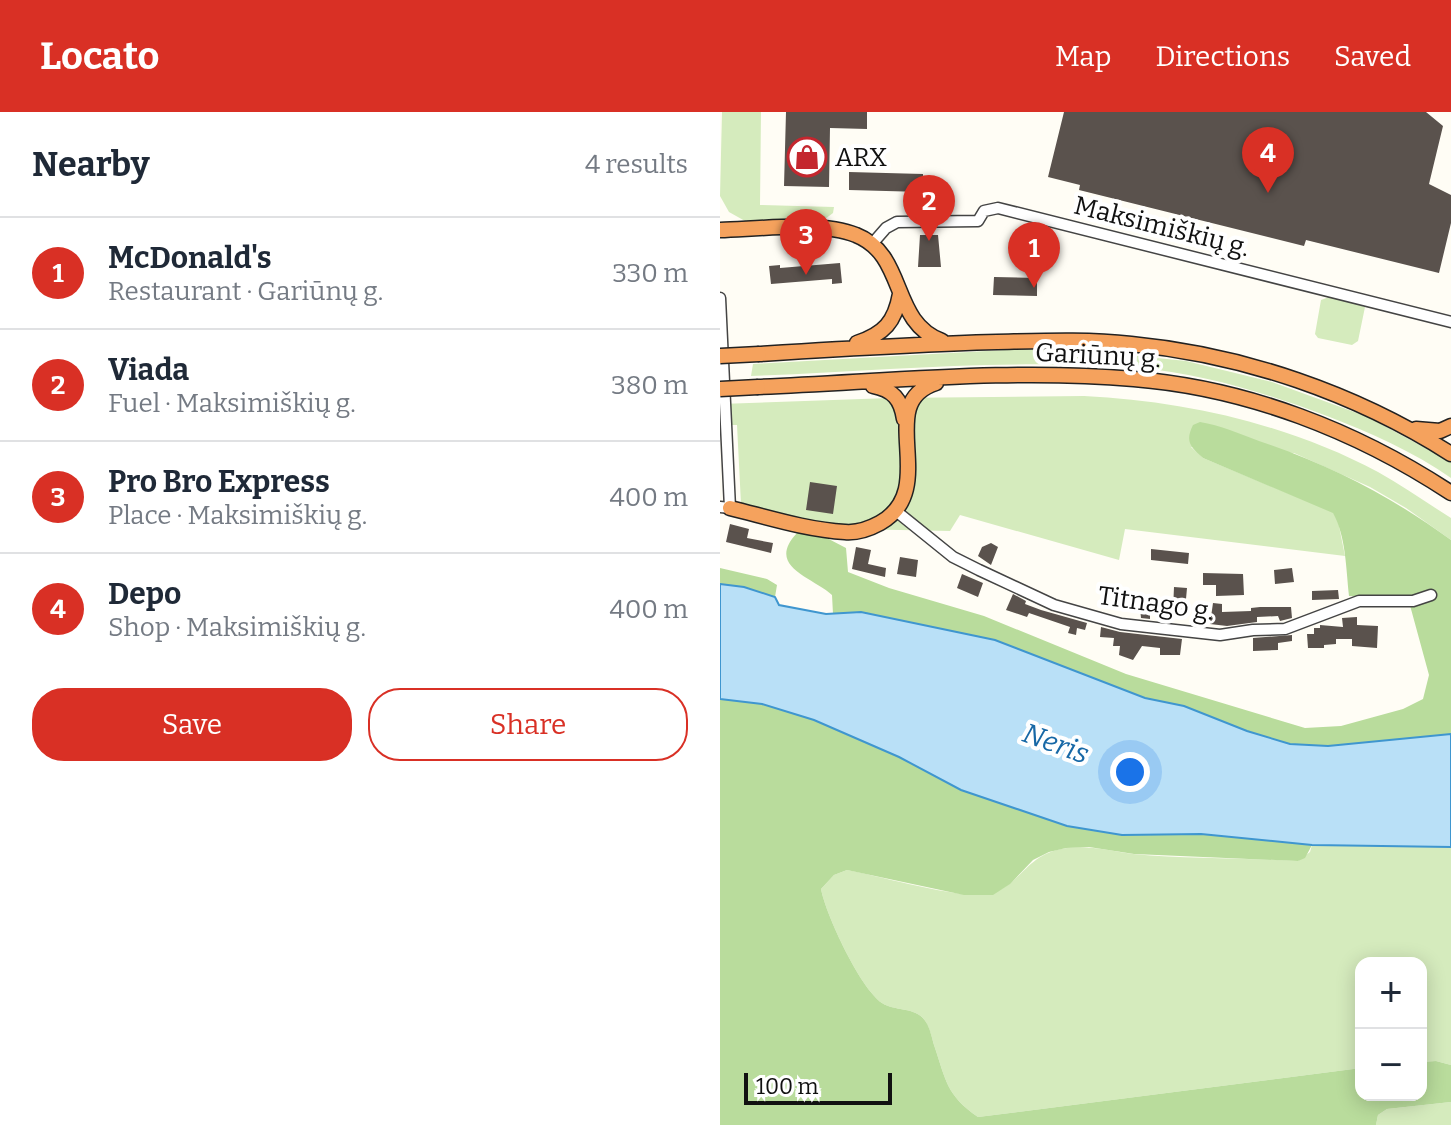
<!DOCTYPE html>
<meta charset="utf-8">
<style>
:root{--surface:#fff;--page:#f6f6f7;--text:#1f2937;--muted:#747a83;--line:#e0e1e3;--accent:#d93025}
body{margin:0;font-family:Bitter,serif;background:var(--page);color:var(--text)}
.controls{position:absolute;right:24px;bottom:24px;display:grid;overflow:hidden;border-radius:16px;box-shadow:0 4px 20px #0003}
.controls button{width:72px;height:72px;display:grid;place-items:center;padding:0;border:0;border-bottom:2px solid var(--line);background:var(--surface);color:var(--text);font:40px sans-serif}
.scale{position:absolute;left:24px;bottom:20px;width:148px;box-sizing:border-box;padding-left:8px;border:4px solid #111;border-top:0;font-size:22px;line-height:28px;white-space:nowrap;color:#111;-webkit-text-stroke:6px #fff;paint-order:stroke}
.you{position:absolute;left:410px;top:660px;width:28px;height:28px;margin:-20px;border:6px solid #fff;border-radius:50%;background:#1a73e8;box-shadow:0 0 0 12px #1a73e833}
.badge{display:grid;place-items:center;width:52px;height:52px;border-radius:50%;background:var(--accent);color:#fff;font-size:26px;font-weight:700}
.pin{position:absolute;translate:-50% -66px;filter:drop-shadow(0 2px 4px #0008)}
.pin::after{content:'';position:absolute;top:42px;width:28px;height:24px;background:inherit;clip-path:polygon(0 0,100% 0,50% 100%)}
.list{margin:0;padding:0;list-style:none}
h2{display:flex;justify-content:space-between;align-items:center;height:104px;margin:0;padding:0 32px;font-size:34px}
h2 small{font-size:26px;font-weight:400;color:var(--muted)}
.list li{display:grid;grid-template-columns:52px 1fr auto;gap:24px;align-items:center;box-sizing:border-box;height:112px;padding:0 32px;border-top:2px solid var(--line)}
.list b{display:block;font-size:30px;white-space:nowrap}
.list p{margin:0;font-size:26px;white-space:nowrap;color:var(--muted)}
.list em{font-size:26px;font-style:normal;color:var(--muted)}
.actions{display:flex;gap:16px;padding:24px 32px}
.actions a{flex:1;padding:18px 0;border:2px solid var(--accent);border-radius:32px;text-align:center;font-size:28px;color:var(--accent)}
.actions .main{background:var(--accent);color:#fff}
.map{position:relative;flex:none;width:731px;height:1013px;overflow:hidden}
header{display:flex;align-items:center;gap:48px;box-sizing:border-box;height:112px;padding:0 40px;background:var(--accent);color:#fff}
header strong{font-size:38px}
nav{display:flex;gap:44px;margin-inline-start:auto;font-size:28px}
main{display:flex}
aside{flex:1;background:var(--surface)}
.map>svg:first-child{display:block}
.green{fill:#d5ebbd}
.forest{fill:#b9dc9c}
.water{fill:#b9e0f7;stroke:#3f96cf;stroke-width:2}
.building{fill:#5a524d}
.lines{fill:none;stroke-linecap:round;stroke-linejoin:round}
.minor-casing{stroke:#444;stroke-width:13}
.highway-casing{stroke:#222;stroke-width:17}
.minor{stroke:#fff;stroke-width:10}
.highway{stroke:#f5a25d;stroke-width:14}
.highway-bridge-casing{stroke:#222;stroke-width:17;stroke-linecap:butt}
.highway-bridge{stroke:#f5a25d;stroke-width:14}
.labels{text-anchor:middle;stroke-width:8;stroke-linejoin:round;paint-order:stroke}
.poi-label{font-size:26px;fill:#111;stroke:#fff;text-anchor:start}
.street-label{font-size:26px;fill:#111;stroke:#fff}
.water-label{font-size:28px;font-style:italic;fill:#1768a6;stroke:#fff}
</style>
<header>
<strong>Locato</strong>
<nav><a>Map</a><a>Directions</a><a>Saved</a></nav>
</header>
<main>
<aside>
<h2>Nearby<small>4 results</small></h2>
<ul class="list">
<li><span class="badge">1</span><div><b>McDonald's</b><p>Restaurant · Gariūnų g.</p></div><em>330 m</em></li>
<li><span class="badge">2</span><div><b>Viada</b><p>Fuel · Maksimiškių g.</p></div><em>380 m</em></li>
<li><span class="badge">3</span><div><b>Pro Bro Express</b><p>Place · Maksimiškių g.</p></div><em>400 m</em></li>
<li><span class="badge">4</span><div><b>Depo</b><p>Shop · Maksimiškių g.</p></div><em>400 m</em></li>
</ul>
<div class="actions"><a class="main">Save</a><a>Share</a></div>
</aside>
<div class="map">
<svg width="731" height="1013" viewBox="0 0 731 1013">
<rect width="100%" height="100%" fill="#fffdf5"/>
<path class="green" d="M2 0H41L40 93 114 95 113 101 105 107 25 109 9 100 0 84Z
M612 184 645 195 638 229 632 233 598 226 595 222 601 188Z
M304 237 380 240 466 249 552 270 648 305 731 350V366C694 340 649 320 607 304 546 281 484 262 419 256 291 246 160 259 31 264L33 252Z
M364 284C465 289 568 312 658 360 683 374 707 391 731 406V428L686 396 650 375 574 341 471 335 483 346 613 400 618 409 625 444 405 417 399 448 240 403 230 419 130 417 28 397 21 392 17 313H0V292L170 286Z
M592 733 731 735V953L716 949 701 950V851H641V956L258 1005C226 983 226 968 214 933 212 926 210 917 206 910 196 894 176 900 162 891 140 876 106 803 101 777L114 763 127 758C157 763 253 792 276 780 306 765 309 741 347 736 370 733 391 739 413 742 468 747 524 746 578 749L590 740Z
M731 990V1013H656L658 1003 667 997Z"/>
<path class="forest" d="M480 310C500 313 520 322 539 329 612 354 669 383 731 428V622L607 634 570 632 527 619 464 594 425 586 141 500 113 502 112 483C93 465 45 455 77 421L101 423 126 436 128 460 169 476 264 504 406 562 585 616 621 614 683 597 703 587 709 563 688 486 629 484C626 457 626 424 613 401L483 346C470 335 465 329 473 313Z
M0 456 47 467 57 473 55 485 24 475 0 472Z
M0 587 42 592 94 608 179 645 241 678 402 723 481 722 592 733 585 746 578 749 414 742 369 735 346 736 329 740 313 748 290 772 273 783H244L127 758 114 763 101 777C106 803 140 876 162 891 176 900 196 894 206 910 210 916 212 926 214 933 226 968 226 983 258 1005L641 956V983H701V950L716 949 731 953V990L667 997 658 1003 656 1013H0Z"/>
<path class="water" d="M0 472 24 475 55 485 59 493 106 502 141 500 275 528 425 586 464 594 527 619 570 632 608 634 731 622V735L592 733 481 722 402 723 347 714 241 678 179 645 94 608 42 592 0 587Z"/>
<path class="building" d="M66 0H147V17L110 16 109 75 64 74Z
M344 0H706L723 14 709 72 731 83V111L719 161 586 128 584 134 359 78 360 73 328 65Z
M129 60 203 62V80L129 78Z
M200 123H218L221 155H198Z
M120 151 122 171 112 172V167L51 172 49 154 60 153V156Z
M274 165 317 166V184L273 183Z
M90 370 117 374 113 402 86 398Z
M10 412 29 417 27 426 53 431 51 441 6 430Z
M271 431 278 435 271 453 258 444 262 435Z
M136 435 151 438 148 452 166 456 165 465 132 457Z
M431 437 469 441 468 452 431 448Z
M180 445 198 448 196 465 177 462Z
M572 456 574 470 555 472 554 458Z
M483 461 523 462 524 483 496 484V473H483Z
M242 462 263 471 258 485 237 476Z
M454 475 467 476 465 498H453Z
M618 478 619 487 592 488V479Z
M293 482 306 489 305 492 321 498 367 511 365 518 357 516 356 523 348 521 350 515 309 501 307 505 286 498Z
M493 491 502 492V500L531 499V496L540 495H571L572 506 560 509 558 504 537 505V510L507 514 490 512Z
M420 495H443V502H430V507L421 506Z
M637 505V513L658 514 657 536 632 534V527H616V532L604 533V536H588L587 522H594V516H600V513L623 515 622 506Z
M381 515 400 520 462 527 460 543H440V536L422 534 413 548 399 543 400 534H393L394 526 380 525Z
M572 523V529L558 531V538L533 539V526Z"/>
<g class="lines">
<defs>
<path id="minor" d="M152 132 166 116 177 110 258 109 264 99 278 96 731 210
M0 186 10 396 0 395
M176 399 233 445 259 458 334 493 401 512 500 523 533 518 565 517 639 489H693L711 483"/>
<path id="highway" d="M0 118C37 117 103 109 136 123 187 143 170 210 222 229
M137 231C164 222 175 210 180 182
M39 242C119 237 198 232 277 230 322 229 367 227 411 232 524 243 635 281 731 342
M153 274C173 278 181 287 184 307
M38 275C163 270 289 256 414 267 527 276 637 319 731 381
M696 317 720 319 731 314
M10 396C47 405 87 418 125 420 137 421 149 417 160 411 222 376 152 291 216 271"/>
</defs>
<use href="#minor" class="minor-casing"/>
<use href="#highway" class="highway-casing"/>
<use href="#minor" class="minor"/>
<use href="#highway" class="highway"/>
<defs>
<path id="highway-bridge" d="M0 244 39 242
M0 277 38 275"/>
</defs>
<use href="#highway-bridge" class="highway-bridge-casing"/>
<use href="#highway-bridge" class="highway-bridge"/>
</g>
<defs>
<symbol id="shop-ring" viewBox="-11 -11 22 22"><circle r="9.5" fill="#fff" stroke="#c4262e" stroke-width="1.5"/><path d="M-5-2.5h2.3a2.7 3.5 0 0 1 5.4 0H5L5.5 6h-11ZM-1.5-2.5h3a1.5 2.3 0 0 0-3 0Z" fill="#c4262e"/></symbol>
</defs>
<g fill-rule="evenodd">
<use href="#shop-ring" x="65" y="23" width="44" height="44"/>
</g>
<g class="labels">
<g class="poi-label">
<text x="115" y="54">ARX</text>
</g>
<g class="street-label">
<text transform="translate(442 114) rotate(14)" y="9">Maksimiškių g.</text>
<text transform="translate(378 243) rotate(3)" y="9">Gariūnų g.</text>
<text transform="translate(436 491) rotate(8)" y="9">Titnago g.</text>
</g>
<g class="water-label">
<text transform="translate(336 631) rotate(20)" y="10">Neris</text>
</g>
</g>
</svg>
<div class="controls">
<button>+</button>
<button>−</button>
</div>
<div class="scale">100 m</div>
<div class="you"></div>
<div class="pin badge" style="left:314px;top:176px">1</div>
<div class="pin badge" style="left:209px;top:129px">2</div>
<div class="pin badge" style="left:86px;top:163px">3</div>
<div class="pin badge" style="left:548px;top:81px">4</div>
</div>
</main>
